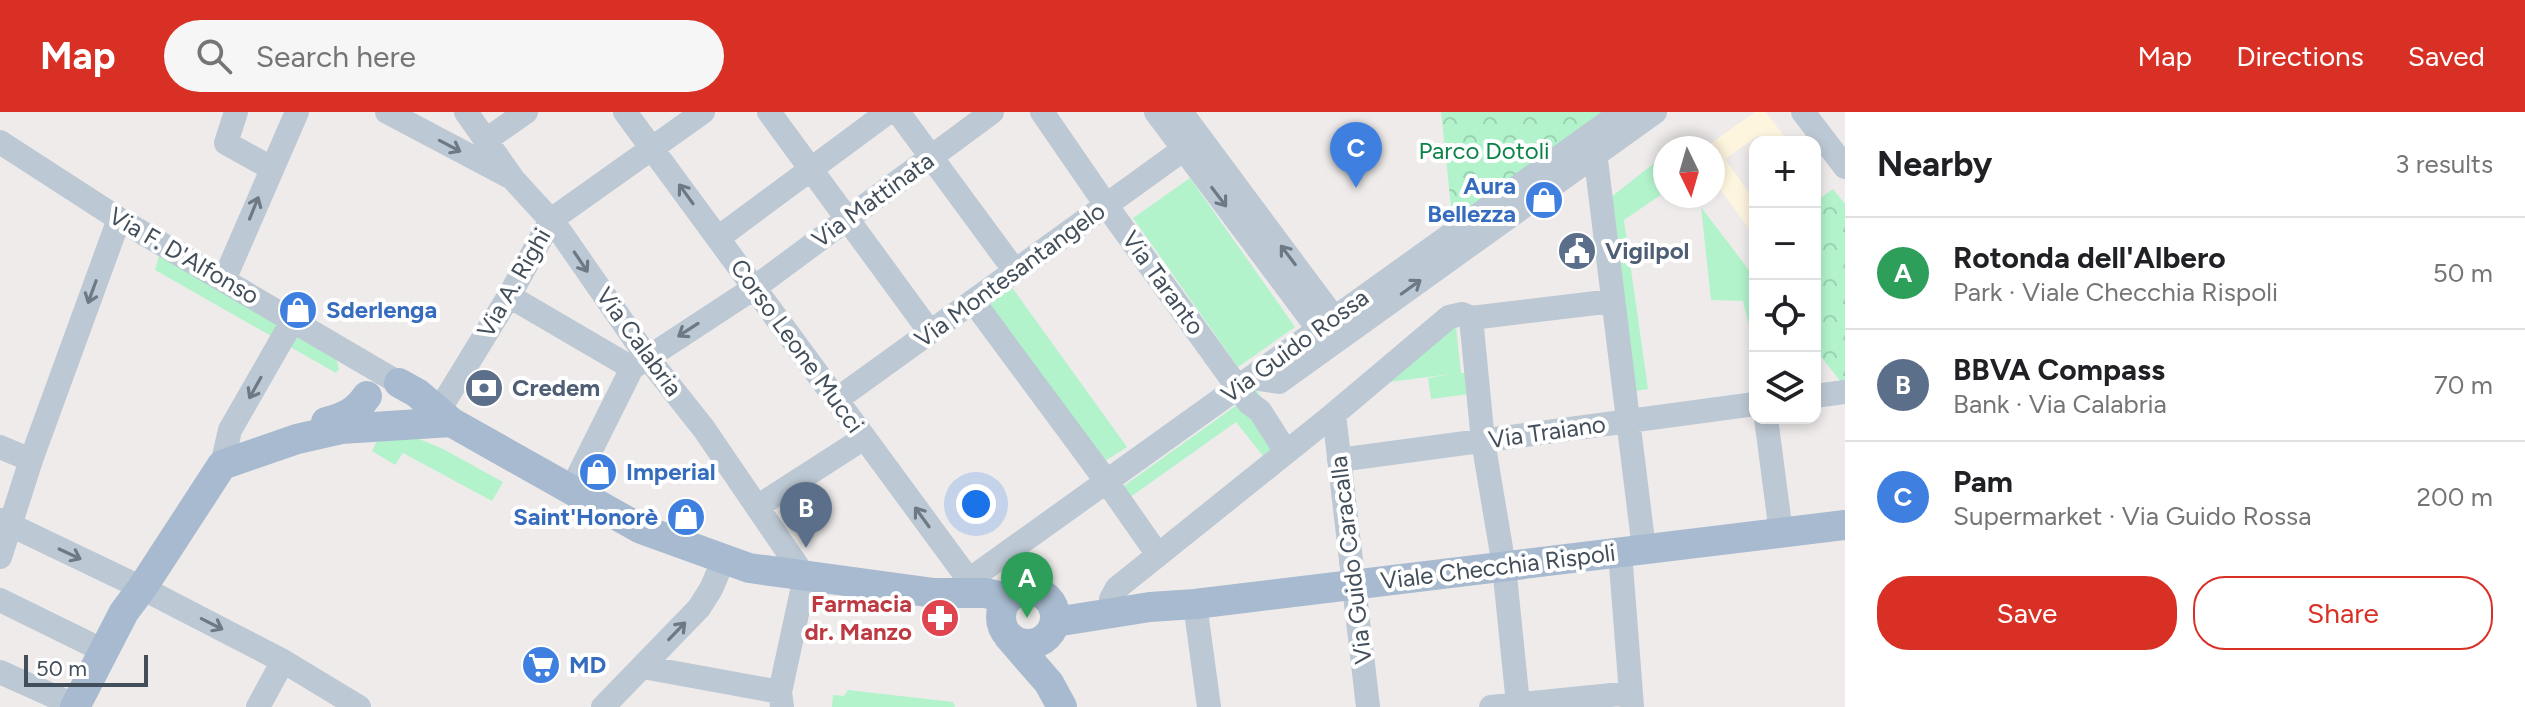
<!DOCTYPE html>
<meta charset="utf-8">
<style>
:root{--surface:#fff;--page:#f6f6f6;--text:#202124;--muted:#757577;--line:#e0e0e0;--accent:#d93025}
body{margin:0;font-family:Figtree,sans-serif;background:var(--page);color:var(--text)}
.controls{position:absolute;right:24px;top:24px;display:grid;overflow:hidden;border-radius:16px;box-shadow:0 4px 12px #0003}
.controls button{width:72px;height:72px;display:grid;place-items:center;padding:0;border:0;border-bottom:2px solid var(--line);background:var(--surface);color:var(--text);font:40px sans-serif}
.compass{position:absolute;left:1653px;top:24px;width:72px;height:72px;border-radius:50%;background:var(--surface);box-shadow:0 4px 12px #0003;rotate:175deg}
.scale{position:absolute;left:24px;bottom:20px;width:124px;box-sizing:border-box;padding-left:8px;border:4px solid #424f5b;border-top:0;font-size:22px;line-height:28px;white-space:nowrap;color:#424f5b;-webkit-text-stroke:6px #fff;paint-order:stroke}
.you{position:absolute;left:976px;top:392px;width:28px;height:28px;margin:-20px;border:6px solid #fff;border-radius:50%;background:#1a73e8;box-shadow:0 0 0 12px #1a73e833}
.badge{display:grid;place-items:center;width:52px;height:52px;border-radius:50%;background:var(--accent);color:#fff;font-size:26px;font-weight:700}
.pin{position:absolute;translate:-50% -66px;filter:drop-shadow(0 2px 4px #0008)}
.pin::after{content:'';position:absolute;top:42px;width:28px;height:24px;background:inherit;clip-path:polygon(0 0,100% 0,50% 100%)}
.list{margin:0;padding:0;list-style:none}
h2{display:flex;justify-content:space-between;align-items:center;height:104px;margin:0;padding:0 32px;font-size:34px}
h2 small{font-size:26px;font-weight:400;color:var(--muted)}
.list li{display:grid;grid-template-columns:52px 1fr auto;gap:24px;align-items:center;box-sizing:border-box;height:112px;padding:0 32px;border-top:2px solid var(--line)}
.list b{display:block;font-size:30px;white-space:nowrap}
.list p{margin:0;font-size:26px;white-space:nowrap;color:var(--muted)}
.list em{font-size:26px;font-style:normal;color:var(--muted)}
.actions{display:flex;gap:16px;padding:24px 32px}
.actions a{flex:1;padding:18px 0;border:2px solid var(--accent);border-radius:32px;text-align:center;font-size:28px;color:var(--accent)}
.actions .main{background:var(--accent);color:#fff}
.icon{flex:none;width:44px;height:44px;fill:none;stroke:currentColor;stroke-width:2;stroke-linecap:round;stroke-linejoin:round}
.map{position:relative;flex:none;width:1845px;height:595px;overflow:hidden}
header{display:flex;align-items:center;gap:48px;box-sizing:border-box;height:112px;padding:0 40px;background:var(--accent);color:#fff}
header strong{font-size:38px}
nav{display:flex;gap:44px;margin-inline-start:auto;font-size:28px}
.search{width:560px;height:72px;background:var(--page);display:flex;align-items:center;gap:20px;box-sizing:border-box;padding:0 28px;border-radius:44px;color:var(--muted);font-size:30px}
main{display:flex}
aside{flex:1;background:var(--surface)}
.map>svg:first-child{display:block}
.commercial{fill:#fef5df}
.green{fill:#b2f3cc}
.forest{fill:url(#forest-crowns)}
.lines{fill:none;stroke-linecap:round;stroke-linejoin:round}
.minor{stroke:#bcc8d3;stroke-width:24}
.major{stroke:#a7bacf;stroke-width:30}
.oneway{stroke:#6d7985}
.labels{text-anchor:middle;stroke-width:8;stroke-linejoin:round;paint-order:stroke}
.park-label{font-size:24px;fill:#0b8348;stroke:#fff}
.shop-label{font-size:24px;font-weight:bold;fill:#366cbe;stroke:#fff;text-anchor:start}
.street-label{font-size:24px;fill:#424f5b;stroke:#fff}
.service-label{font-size:24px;font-weight:bold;fill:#4e5e75;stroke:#fff;text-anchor:start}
.health-label{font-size:24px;font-weight:bold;fill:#be3a42;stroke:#fff;text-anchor:end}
</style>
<header>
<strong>Map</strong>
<div class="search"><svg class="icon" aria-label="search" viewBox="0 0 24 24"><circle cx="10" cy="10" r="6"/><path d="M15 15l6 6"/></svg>Search here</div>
<nav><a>Map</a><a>Directions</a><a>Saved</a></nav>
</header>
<main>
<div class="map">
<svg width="1845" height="595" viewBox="0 0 1845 595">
<defs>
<pattern id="forest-crowns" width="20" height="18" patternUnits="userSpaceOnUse" patternTransform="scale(2)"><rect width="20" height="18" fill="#b2f3cc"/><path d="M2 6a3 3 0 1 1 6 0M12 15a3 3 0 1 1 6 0" fill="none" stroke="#9ad2b1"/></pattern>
</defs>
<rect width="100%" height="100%" fill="#efebeb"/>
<path class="commercial" d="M1755 0H1766L1788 30H1763L1758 24 1725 47 1755 90V125L1713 67V36H1704Z"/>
<path class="green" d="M1662 45 1665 48V80L1624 108 1648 277 1629 280 1606 89Z
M1190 66 1295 215 1238 255 1133 106Z
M1701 95 1755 166V218H1750L1743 189 1711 188Z
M159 144 336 246 339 257 336 261 155 158Z
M1006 167 1127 335 1099 353 978 187Z
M1455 206 1461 261H1466L1469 282 1431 287 1428 266 1451 262 1374 272Z
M1255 276 1288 324 1263 344 1236 310 1129 386 1121 376 1234 295Z
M381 321H405L443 337 503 370 492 389 403 341 395 353 372 339Z
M848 578 953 590 955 595H832L833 583 844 584Z"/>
<path class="forest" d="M1441 0H1602L1453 113Z
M1833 77 1845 92V275L1815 237V90Z"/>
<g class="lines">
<path class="minor" d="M236 0 226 31 271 56
M387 0 508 64
M466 0 513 67 557 115 647 245 704 317 805 465 780 580 782 595
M625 0 969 468 979 476
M769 0 930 220
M898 0 1015 159
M1042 0 1106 93 1249 291 1260 299 1286 340
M1156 0 1319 218
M1181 0 1334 206
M1803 0 1845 55
M486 28 526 0
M0 30 119 107 399 271
M1594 32 1644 437
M718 126 888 0
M224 168 297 0
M509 184 632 256
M973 189 1107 370 1158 443
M1471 206 1483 329 1504 454 1518 592
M1252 266 1279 270 1655 0
M1815 284 1845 280
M836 288 1184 37
M438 300 509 184 551 108 703 0
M1334 302 1368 595
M1766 306 1781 421
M0 335 31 348
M1339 348 1755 292
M222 353 230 318 293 208
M571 378 632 256 754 176 992 0
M757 395 864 326
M0 408 142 476 283 549 359 595
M1620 440 1632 595
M0 445 31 348 119 107
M969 468 1622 0
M0 488 104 539
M1111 492V487L1117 476 1334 302 1449 205 1462 202 1471 206 1613 189
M1195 492 1209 595
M643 555 780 580
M0 560 78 595
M258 595 283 549
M603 595 699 496 711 477 724 447
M1491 595 1631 581"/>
<path class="major" d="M399 271 417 281 451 310 641 417 749 456 934 481H985L1008 486
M326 310C345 305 356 300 367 284
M1001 505a27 27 0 1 1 54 0a27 27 0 1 1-54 0Z
M1055 510 1150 495 1195 492 1845 413
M1009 525 1049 571 1062 595
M75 595 124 500 142 476 222 353 297 327 341 317 451 310"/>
</g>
<defs><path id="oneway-shaft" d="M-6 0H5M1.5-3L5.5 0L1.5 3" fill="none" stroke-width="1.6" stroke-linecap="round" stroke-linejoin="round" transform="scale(2)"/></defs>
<g class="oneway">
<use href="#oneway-shaft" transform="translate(450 34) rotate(28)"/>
<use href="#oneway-shaft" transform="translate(686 82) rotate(-126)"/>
<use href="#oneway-shaft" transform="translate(1219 85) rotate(53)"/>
<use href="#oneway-shaft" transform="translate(254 96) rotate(-68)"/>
<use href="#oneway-shaft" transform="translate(1288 143) rotate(-127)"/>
<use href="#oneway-shaft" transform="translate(581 150) rotate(56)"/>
<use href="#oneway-shaft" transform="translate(1411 175) rotate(-36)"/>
<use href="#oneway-shaft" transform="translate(92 180) rotate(110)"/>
<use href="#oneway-shaft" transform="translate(688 218) rotate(147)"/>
<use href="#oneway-shaft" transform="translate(255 276) rotate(119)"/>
<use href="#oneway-shaft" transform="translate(922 405) rotate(-126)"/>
<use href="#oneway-shaft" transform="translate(70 442) rotate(25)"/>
<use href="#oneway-shaft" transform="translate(212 512) rotate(27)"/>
<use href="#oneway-shaft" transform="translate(677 519) rotate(-46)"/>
</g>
<defs>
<symbol id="shop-disc" viewBox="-11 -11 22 22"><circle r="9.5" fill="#3f7fe0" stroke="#fff"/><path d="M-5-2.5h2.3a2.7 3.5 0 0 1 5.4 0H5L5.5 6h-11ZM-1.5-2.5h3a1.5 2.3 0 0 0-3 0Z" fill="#fff"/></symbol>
<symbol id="civic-disc" viewBox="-11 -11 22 22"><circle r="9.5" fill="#5c6f8a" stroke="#fff"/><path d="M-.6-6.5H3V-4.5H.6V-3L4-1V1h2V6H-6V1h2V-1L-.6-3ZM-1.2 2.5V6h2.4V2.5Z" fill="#fff"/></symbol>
<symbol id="bank-disc" viewBox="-11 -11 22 22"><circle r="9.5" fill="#5c6f8a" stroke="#fff"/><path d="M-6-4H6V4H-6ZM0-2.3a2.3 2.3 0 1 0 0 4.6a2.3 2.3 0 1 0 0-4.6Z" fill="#fff"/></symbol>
<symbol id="pharmacy-disc" viewBox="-11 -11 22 22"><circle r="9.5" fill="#e0444e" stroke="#fff"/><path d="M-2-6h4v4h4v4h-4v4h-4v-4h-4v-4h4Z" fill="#fff"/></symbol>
<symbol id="supermarket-disc" viewBox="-11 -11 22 22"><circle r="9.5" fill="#3f7fe0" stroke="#fff"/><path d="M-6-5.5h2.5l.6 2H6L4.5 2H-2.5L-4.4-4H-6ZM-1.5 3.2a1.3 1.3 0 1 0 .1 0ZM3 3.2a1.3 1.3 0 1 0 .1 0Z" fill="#fff"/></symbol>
</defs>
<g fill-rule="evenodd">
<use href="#shop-disc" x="1522" y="66" width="44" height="44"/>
<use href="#civic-disc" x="1555" y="117" width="44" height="44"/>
<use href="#shop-disc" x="276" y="176" width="44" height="44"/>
<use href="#bank-disc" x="462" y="254" width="44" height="44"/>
<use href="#shop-disc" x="576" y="338" width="44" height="44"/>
<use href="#shop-disc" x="664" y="383" width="44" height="44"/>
<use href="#pharmacy-disc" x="918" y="484" width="44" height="44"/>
<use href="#supermarket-disc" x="519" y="531" width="44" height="44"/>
</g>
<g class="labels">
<g class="park-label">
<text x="1484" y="47">Parco Dotoli</text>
</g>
<g class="shop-label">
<text x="1516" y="82" text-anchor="end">Aura<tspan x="1516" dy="28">Bellezza</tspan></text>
<text x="326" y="206">Sderlenga</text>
<text x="626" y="368">Imperial</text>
<text x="658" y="413" text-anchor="end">Saint'Honorè</text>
<text x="569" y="561">MD</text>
</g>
<g class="street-label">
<text transform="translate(873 88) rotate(-36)" y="8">Via Mattinata</text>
<text transform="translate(184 144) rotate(30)" y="8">Via F. D'Alfonso</text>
<text transform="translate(1010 163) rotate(-36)" y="8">Via Montesantangelo</text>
<text transform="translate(514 171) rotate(-60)" y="8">Via A. Righi</text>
<text transform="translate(1163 171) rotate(54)" y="8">Via Taranto</text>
<text transform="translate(639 230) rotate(54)" y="8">Via Calabria</text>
<text transform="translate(797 234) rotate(54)" y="8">Corso Leone Mucci</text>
<text transform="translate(1295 234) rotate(-36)" y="8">Via Guido Rossa</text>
<text transform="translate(1547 320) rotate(-8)" y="8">Via Traiano</text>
<text transform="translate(1351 448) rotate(-97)" y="8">Via Guido Caracalla</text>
<text transform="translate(1498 455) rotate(-7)" y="8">Viale Checchia Rispoli</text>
</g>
<g class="service-label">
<text x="1605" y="147">Vigilpol</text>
<text x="512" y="284">Credem</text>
</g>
<g class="health-label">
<text x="912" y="500">Farmacia<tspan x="912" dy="28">dr. Manzo</tspan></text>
</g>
</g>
</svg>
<div class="controls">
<button>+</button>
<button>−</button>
<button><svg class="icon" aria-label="locate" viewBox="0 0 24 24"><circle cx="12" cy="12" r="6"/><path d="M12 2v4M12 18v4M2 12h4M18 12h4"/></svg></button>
<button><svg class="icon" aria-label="layers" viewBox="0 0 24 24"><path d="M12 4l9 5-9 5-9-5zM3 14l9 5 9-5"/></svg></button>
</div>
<svg class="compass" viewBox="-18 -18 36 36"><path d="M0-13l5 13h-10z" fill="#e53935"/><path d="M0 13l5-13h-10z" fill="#757577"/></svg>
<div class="scale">50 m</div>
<div class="you"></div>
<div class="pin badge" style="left:1027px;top:506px;background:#2e9e5b">A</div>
<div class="pin badge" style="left:806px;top:436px;background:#5c6f8a">B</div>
<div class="pin badge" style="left:1356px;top:76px;background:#3f7fe0">C</div>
</div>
<aside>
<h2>Nearby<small>3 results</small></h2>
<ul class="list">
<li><span class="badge" style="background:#2e9e5b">A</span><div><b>Rotonda dell'Albero</b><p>Park · Viale Checchia Rispoli</p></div><em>50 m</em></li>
<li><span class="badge" style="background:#5c6f8a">B</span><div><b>BBVA Compass</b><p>Bank · Via Calabria</p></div><em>70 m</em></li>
<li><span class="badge" style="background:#3f7fe0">C</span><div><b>Pam</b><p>Supermarket · Via Guido Rossa</p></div><em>200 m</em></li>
</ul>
<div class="actions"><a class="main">Save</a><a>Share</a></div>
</aside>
</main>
